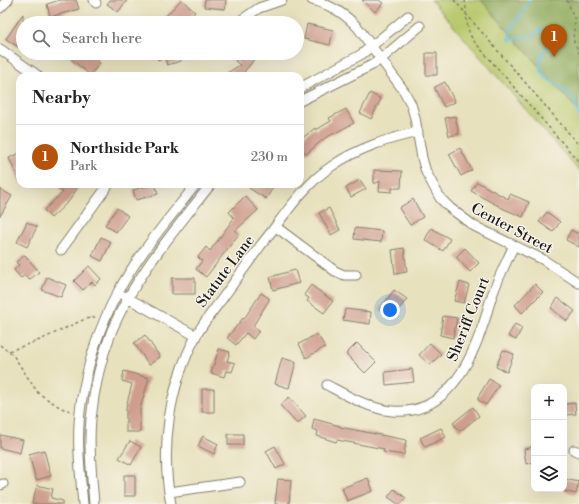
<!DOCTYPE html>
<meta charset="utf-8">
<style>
:root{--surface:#fff;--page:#f2f2f2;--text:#222;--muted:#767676;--line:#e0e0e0;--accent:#b45309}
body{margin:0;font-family:"Libre Bodoni",serif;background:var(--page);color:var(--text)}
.controls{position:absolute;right:12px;bottom:12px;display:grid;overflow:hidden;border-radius:8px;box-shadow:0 4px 16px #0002}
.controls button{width:36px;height:36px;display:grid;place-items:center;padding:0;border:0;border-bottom:1px solid var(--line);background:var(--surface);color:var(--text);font:20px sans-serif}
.you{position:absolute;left:390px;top:310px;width:14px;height:14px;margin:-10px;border:3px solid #fff;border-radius:50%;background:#1a73e8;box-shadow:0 0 0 6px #1a73e833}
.badge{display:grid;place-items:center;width:26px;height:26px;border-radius:50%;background:var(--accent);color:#fff;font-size:13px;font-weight:700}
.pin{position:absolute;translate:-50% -33px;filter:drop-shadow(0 1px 2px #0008)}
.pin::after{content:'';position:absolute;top:21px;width:14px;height:12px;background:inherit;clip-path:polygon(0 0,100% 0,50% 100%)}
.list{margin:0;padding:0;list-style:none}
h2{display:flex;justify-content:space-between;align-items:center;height:52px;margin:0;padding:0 16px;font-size:17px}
h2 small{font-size:13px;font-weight:400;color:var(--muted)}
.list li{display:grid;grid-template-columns:26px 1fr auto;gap:12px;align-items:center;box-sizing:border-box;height:64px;padding:0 16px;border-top:1px solid var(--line)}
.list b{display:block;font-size:15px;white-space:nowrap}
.list p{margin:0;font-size:13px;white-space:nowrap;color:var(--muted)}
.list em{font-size:13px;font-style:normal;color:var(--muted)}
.icon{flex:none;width:22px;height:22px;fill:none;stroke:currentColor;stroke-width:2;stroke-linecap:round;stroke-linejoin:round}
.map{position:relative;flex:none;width:579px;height:504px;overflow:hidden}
.search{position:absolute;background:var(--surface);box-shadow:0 4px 16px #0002;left:16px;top:16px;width:288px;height:44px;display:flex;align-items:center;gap:10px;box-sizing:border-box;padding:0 14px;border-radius:22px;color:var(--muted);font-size:15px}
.panel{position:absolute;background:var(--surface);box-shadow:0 4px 16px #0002;left:16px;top:72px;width:288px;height:116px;border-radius:12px}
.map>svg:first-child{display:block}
.green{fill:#b7c86a;stroke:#6a7243}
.forest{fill:#91ac5e;stroke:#56643d}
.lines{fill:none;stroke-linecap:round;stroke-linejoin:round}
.stream{stroke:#51b3cf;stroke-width:2.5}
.building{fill:#cf9d8d}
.minor-casing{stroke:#827e6c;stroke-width:11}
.path{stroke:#827e6c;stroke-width:1.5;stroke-dasharray:3 3;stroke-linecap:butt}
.minor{stroke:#fff;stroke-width:9}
.labels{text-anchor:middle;stroke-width:3;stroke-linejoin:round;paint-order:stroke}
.street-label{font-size:15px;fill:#1c1c1c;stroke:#f7f3e8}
</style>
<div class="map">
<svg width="579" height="504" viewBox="0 0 579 504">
<rect width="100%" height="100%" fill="#f7f3e8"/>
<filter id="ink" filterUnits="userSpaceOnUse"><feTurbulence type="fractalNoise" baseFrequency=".025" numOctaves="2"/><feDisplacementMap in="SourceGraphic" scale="8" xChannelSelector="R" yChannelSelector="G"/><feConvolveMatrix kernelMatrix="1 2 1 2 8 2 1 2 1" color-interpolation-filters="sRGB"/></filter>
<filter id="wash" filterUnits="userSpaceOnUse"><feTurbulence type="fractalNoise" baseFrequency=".012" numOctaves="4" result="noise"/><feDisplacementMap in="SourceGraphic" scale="16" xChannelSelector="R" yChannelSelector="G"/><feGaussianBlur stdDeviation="0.9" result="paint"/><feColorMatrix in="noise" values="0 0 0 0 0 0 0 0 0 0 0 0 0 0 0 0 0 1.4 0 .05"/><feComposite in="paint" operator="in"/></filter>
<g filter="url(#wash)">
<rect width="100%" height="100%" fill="#e8e1bd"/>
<path class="green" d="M431 0H579V171Z"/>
<path class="forest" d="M481 0H579V112Z"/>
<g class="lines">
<path class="stream" d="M529 0C526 15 508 22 509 40L531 36 540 30 548 31 551 39 541 57 540 70 546 78 563 89 574 99 579 116"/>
</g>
<g id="blocks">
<path class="building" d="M60 0H76L79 9 50 17 47 4Z
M110 0H127L118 12 107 4Z
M181 0H182L195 12 185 23H169L164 18Z
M205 0H226L225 9 204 7Z
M362 0H379L383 3 375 12Z
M23 14V40L18 47 6 39Z
M307 24 333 30 330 45 304 39Z
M74 53H88L100 63 90 75 70 58Z
M156 53H179L181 61 167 65 165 58 158 60Z
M241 53H259L241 76H222L240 65 235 61Z
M426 53H437V75H426Z
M445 82 455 102 444 107 435 89V87Z
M370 93 381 99 371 119 360 113Z
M346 109 354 123 325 138 306 154 300 147V140L315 128 316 130 331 121 329 118Z
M455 116 459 134 449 136 445 118Z
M460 148 472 170 461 176 449 154Z
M20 153V182L9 158Z
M374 170 402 171 401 188H392V192L379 191 380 181 374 184Z
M360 180 366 189 351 197 346 188Z
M477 182 508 199 510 194 529 202 523 217 504 209 471 191Z
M62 184H80L69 201 51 218 44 210 63 192 59 189Z
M155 184 158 194 136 200 133 190Z
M251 184H275L266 199 249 188Z
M0 189 12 196 0 216Z
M245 196 258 210 235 231 239 234 206 277 196 269 202 261 198 257 206 247 210 251 234 218 229 212Z
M413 199 423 217 410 225 399 208Z
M117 208 128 216 116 232 105 225Z
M329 208 340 230 331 235 319 213Z
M547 212 560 222 553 232 539 222Z
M27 222 37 227 27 247 17 242Z
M355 228 382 231 381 242 354 239Z
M431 228 450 239 443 251 425 240Z
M571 230 579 234V247L566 240Z
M101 237 111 242 102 261 92 256Z
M404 248 407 272 395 274 392 250Z
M465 248 479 263 470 272 456 257Z
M25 255 39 272 29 280 25 275 21 278 14 270 19 265 16 262Z
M89 266 101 279 95 285 92 282 83 290 74 281Z
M295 270 299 283 273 290 270 277Z
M47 277 66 285 61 297 42 290Z
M172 278H195V294H172Z
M460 282 469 285 464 303 454 301Z
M535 284 543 292 522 313 515 305Z
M311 285 333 301 324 313 307 301 309 298 304 295Z
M394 290 407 299 392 318 380 309Z
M261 293 269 298V300L253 326 259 331 253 339 246 333 236 345 227 338 243 318 244 319Z
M558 298 575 311 567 321 551 308Z
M345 309 371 312 370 324 343 320Z
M443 316 457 318 453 338 440 335Z
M515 324 522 328 516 340 508 336Z
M317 334 325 347 306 358 299 344Z
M145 335 160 357 149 365 134 343Z
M357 343 376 362 365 373 346 354Z
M430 343 441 354 430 365 419 355Z
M219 349 230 352 227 361 235 363 232 372 226 371 224 377 211 373Z
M503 350 514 354 507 372 496 367Z
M282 358 296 362 289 388 275 384Z
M412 369 414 382 386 385 385 372Z
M124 371 149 378 140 409V432H126V407L132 384 122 381Z
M489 379 499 385 486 405 478 400V397Z
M202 389H214V412H202Z
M289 397 306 416 297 424 280 405Z
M575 403 576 414 564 415V404Z
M473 407 479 416 460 431 453 423Z
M314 419 340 426V427L406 440 404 455 383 452 384 449 337 440 336 442 317 436 318 431 312 429Z
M441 428 446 437 425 447 420 438Z
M228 434H243V445H228Z
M0 435 23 440 20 453 0 448Z
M203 436 218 444 214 454 198 446Z
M130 441 141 447 131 465 119 458Z
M275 446 285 464 276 469 266 451Z
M534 447V462L526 464 524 449Z
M44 450 51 476 36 480 29 454Z
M124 475H135V496H124Z
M368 478 373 491 347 501 342 488Z
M278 479 291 480 289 504H275Z
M564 479 579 482 576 494 564 491Z
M37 485 53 489 51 498 63 501V504H32Z
M394 489 406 498 401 504H398L388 497Z"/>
</g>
</g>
<g filter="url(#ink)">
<use href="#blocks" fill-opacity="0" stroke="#827e6c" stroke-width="1"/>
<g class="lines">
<defs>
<path id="minor" d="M94 0 96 3
M312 0C331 5 346 14 359 29L404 91 411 104 415 118 422 158 426 172 440 198 450 208 474 226 542 259 579 283
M0 8 8 0
M237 23 259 8 282 0
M0 49 37 75
M300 88 362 54 408 16
M300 101 372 65 381 59 420 26
M276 227 335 271 344 275H356
M61 250 109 184
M124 296 196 336
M327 385C346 395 370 409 392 411 444 416 469 367 483 325 487 314 489 303 493 293 499 276 507 261 514 245
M574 450 579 452
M0 485 3 484
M169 492 240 482
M83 504C80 471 76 437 81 404 87 365 99 327 118 292 139 253 169 219 196 184
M94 504C92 476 88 447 91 419 94 389 101 358 112 330 135 276 175 230 211 184
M171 504C160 448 169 387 196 336 203 323 213 311 222 299 235 281 248 263 261 245 283 218 302 186 332 166 358 148 387 139 418 132"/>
</defs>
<use href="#minor" class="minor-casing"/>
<path class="path" d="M454 0 579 145
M465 0C467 14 465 27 473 40L579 162
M567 0 575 20 573 39 579 53
M0 345 13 355 38 393 61 408 71 411
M9 351 40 340 85 319 96 317"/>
<use href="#minor" class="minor"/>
</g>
</g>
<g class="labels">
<g class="street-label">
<text transform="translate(512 228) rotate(28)" y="5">Center Street</text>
<text transform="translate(225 271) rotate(-53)" y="5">Statute Lane</text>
<text transform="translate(468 319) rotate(-68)" y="5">Sheriff Court</text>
</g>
</g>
</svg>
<div class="controls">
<button>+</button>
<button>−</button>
<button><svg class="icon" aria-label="layers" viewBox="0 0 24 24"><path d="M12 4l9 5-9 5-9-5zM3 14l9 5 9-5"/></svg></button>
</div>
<div class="you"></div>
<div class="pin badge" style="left:554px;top:57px">1</div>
<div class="search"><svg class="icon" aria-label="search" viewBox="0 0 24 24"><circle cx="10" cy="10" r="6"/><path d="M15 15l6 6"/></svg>Search here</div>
<section class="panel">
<h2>Nearby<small></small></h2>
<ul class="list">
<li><span class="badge">1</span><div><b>Northside Park</b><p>Park</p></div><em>230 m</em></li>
</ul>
</section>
</div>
